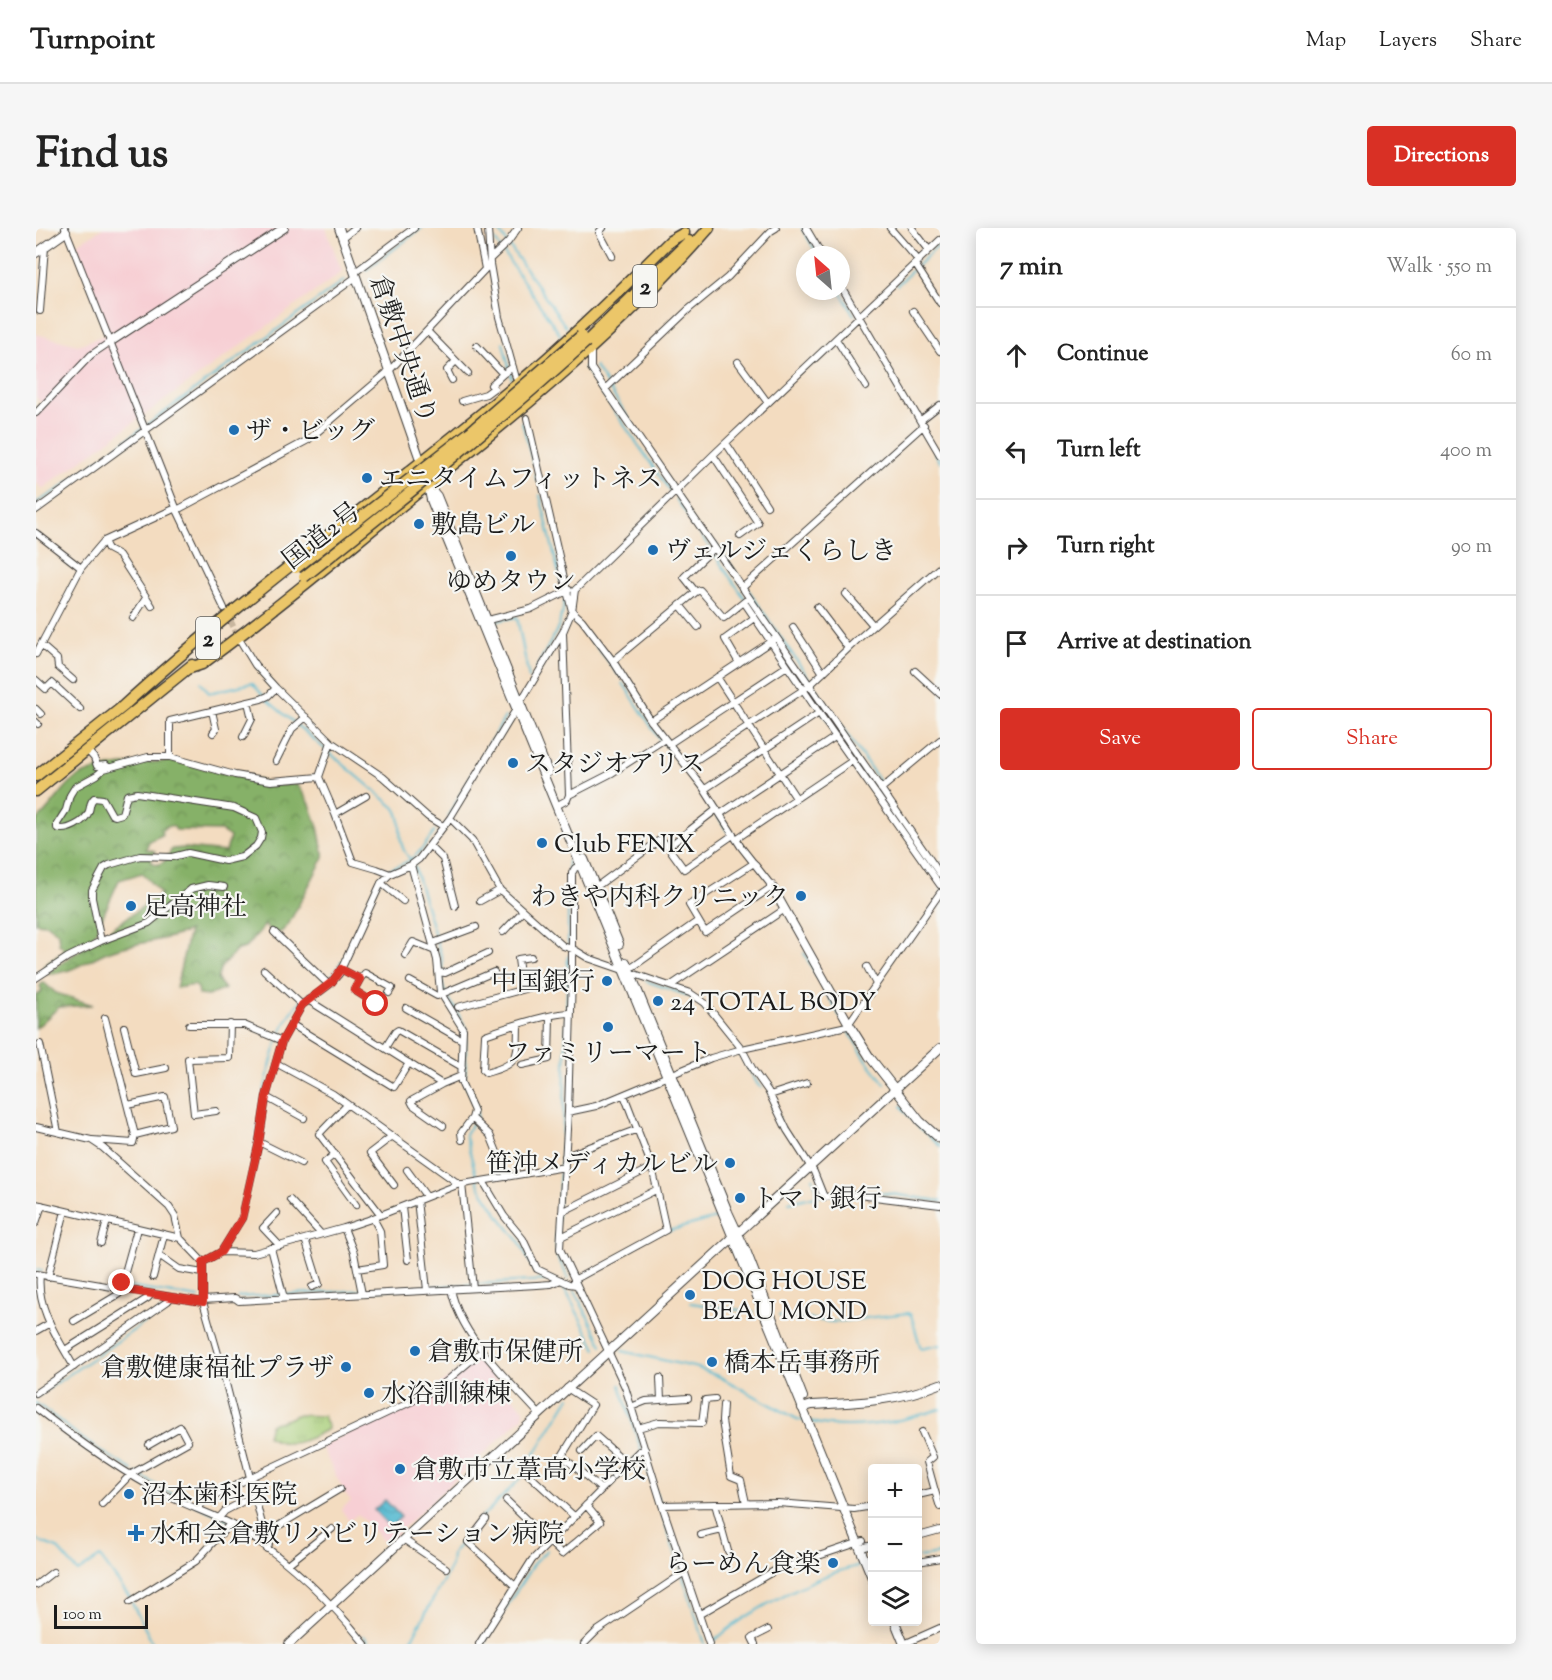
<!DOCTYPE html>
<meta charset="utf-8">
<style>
:root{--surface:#fff;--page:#f6f6f6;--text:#222;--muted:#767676;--line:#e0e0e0;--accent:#d93025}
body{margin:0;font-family:"Sorts Mill Goudy","Noto Serif JP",serif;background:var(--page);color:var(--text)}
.controls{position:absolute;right:18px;bottom:18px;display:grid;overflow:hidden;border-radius:6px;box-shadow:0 3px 15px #0003}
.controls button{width:54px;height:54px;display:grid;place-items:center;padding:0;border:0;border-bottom:2px solid var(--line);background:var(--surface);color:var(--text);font:30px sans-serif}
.compass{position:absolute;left:760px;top:18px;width:54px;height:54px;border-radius:50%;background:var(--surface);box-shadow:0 3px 15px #0003;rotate:333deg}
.scale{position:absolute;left:18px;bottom:15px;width:94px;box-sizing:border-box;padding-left:6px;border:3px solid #1c1c1c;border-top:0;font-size:16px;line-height:21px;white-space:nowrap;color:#1c1c1c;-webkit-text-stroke:4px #f6f6f2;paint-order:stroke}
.stop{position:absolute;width:18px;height:18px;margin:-14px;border:4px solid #d93025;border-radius:50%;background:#fff}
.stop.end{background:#d93025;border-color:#fff;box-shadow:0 2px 6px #0008}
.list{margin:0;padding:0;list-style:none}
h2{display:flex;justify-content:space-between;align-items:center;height:78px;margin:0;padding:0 24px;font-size:26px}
h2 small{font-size:20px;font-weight:400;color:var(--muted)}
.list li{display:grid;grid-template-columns:39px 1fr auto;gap:18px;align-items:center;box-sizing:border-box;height:96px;padding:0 24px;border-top:2px solid var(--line)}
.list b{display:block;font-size:22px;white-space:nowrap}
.list em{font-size:20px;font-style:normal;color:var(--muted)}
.actions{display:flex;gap:12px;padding:18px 24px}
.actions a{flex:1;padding:14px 0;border:2px solid var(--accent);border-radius:6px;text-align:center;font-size:21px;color:var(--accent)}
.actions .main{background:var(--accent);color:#fff}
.icon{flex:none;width:33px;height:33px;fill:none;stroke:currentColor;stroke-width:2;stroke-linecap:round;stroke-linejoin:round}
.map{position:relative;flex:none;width:904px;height:1416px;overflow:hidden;border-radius:6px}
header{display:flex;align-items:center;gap:36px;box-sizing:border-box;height:84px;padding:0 30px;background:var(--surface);border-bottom:2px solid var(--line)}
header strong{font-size:28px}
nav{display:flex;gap:33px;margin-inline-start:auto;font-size:21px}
.intro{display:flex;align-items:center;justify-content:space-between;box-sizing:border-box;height:144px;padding:0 36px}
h1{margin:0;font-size:42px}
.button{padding:15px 27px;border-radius:6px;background:var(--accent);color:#fff;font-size:21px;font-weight:700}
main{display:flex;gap:36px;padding:0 36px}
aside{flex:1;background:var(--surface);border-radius:6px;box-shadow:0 3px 15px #0003}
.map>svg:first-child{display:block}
.built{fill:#f7cfd4}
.grass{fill:url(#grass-tufts);stroke:#62754a;stroke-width:1.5}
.forest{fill:url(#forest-crowns);stroke:#516642;stroke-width:1.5;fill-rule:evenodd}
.water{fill:url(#water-waves);stroke:#376a76;stroke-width:1.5}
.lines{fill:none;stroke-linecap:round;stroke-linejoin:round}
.stream{stroke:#52b9d0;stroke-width:2}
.minor-tunnel{stroke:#c8b69f;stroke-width:6;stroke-dasharray:6 3;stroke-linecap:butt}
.minor-casing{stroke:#3c3935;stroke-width:8}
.tertiary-casing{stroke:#3c3935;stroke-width:10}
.trunk-casing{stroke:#3c3935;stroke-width:13}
.minor{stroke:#fff;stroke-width:6}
.tertiary{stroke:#fff;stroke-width:8}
.trunk{stroke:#ebc669;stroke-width:10}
.trunk-bridge-casing{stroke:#3c3935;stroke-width:13;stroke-linecap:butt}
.trunk-bridge{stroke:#ebc669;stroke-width:10}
.route{stroke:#d93025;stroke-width:8}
.poi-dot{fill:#1f6fb2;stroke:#f6f6f2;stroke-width:2}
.labels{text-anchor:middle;stroke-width:4.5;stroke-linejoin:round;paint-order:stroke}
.shield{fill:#f6f6f2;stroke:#5d5d5c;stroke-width:1.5}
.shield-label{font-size:24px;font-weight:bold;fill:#1c1c1c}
.street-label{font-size:26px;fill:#1c1c1c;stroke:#f6f6f2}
.poi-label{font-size:26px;fill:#1c1c1c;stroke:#f6f6f2;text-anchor:start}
</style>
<header>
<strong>Turnpoint</strong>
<nav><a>Map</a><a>Layers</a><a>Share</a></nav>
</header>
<div class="intro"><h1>Find us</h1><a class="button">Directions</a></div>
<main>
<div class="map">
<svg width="904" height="1416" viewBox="0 0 904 1416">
<defs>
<pattern id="grass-tufts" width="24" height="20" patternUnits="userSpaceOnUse" patternTransform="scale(1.5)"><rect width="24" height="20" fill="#a8ce78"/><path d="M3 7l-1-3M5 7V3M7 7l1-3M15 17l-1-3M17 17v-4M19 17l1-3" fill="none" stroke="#90b067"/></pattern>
<pattern id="forest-crowns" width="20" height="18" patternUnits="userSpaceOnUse" patternTransform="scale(1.5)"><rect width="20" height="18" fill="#86b168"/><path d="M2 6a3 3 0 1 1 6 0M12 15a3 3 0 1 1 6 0" fill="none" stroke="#6d8f55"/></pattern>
<pattern id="water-waves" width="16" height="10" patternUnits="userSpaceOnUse" patternTransform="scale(1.5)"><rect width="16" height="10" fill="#52b9d0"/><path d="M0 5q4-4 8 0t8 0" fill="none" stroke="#479eb2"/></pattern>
</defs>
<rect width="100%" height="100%" fill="#f6f6f2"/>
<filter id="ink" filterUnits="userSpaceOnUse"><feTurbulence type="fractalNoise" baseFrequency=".0167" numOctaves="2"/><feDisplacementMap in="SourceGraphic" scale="12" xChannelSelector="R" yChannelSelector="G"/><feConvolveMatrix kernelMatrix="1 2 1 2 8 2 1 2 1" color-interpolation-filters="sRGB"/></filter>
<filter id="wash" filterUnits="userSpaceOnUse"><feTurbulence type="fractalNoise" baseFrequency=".008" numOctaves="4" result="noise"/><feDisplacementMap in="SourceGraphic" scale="24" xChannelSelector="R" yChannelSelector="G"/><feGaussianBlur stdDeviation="1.35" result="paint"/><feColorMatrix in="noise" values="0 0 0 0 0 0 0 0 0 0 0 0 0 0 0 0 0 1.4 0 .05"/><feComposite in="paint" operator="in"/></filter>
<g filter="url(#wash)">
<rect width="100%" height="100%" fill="#f3dcc0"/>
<path class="built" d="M67 0H290L306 44 6 261 0 254V187L8 178 0 169V106L42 117 74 105 41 16Z
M439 1131 488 1181 487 1189 350 1316 322 1286 313 1293 305 1281 315 1273 308 1264 285 1218 381 1173Z"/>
<path class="grass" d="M260 1187 287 1188 292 1201C270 1213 253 1222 231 1208L234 1196 252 1191Z"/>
<path class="forest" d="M136 533 244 557 261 556 274 576 282 599 288 629 252 697 245 704 237 706 229 697 209 720 201 722 185 739 181 751 189 761 172 768 163 767 162 760 158 757 140 760 153 703C127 714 98 714 71 724 49 733 36 746 10 746L125 666 106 645 83 652 57 710 9 741 8 737 27 724V719L23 716 22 705 11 696 0 695V593C14 582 22 566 35 554 54 536 110 535 136 533ZM131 598H137L140 602 185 603 194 609 190 624 149 620 136 621 129 633 122 637 115 634 119 623 110 621 113 613 126 607 125 603Z
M7 754 20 765 57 777 23 779 0 800V767L6 764 4 758Z"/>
<path class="water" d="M349 1272 365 1289 354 1299 338 1282Z"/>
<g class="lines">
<path class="stream" d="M461 0 530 99
M766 0 782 27
M459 12 525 108
M330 42 386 0
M861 57 904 16
M804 63 818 87
M467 115 476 151
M548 139 634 263
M559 139 597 197
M486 194 497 235
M899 224 904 234
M499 246 501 253
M504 267 526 359
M640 271 710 372
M0 275 25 260 309 52
M679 315 707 355
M711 360 776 455
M526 387 529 370
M460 393 481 389 493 450
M553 409 583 447
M740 416 863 594
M500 441 523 398 525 387
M165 454 173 465 216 455 231 472 359 580C368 593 361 607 367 620 369 625 372 629 376 633
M587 455 624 512
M779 460 844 554
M627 514 648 540
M681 587 692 604
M412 588 469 489
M378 638 406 731 407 760 430 800 429 855 440 877 441 889 429 906 443 958 466 992 483 1013 499 1044 517 1053
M352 642C378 633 384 625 399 603
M322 698 346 646
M532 717V633
M768 725 805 790
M532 728 528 879 520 1013 521 1028 533 1051
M292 753 306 733
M610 753 653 768 664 775 681 794
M811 801 832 834 849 856
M702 822 722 857 726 860
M736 878 744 894
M865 878 880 896 904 918
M220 913C225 876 237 797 266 772 272 767 279 763 286 759
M777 950 783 967
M753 974C772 970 792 965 812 963 842 962 874 969 904 973
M632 1003 680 990
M0 1042 6 1043
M522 1056 530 1063 560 1121
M86 1058 163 1070
M539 1063 566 1117
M202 1069 513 1052
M655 1075 718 1084
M743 1088 798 1094 872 1085 875 1087 885 1121 904 1117
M586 1123 662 1140 684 1149 761 1191 769 1193
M584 1157 669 1416
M0 1169 139 1074
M0 1175 51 1214 96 1242
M775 1194C816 1204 864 1194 904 1181
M101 1245 128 1262 204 1297 215 1305
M575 1255 605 1225
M0 1312 21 1320 42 1344 64 1329 94 1370
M882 1329 904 1326
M96 1375 117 1416
M328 1408 334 1416
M677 1414C710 1384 784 1344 828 1337
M373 1416 415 1338 416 1326 441 1294 482 1253 534 1169
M447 1416 498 1335 511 1322"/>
</g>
</g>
<g filter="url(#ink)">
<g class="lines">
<path class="minor-tunnel" d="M191 385 203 411"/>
<defs>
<path id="minor" d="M29 0 141 282 188 380
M441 0 449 41
M452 0 454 36 463 89 480 150
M567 0 563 4 576 28
M770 0 786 27
M854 0 883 33
M876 0 893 22
M306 10 319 0
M454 31 472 14 482 0
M879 36 904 75
M318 45 378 0
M805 58 904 227
M4 83 9 19
M877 83 904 123
M391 103 432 145
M800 111 830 159
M441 118 467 146 477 139
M555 120V140L569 161 904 646
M702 134 732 175
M416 152 411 142 420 133
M569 161 653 81 692 49 735 3 740 0
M426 173 450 166 458 160 455 157 467 146
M0 185 55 127 74 114
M491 190 531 363 533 362
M885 192 904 177
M690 215 731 278
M677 227 722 295 704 308
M0 282 320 49
M141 282 272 212 353 143 454 36
M0 305 45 340
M68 313 72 321 83 327 116 378
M678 320 648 349 660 364 664 362 688 390 709 373
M706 360 888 197
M810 366 837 397
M708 374 783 485 904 657
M644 377 662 399
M781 379 812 420
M97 390 110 370
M448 393 495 381 531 363 536 383 546 392 577 433 615 493 666 558 705 619 735 657
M757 399 787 445
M205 414 219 437 240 460 295 514 347 549 392 589 407 598
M5 417 21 431 22 439 37 452
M0 426 45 340 68 313 140 280
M577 433 660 364
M703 435 689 411 718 390
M879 443 904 466
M681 449 760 570
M0 452 10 461 16 455 44 481
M0 481 5 486
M176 483 180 501 177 505
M615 493 737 412
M0 494 2 496
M207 509 216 491 212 474
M295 514 283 549 299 586 317 634 341 641 354 646
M633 516 751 438
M51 522 58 530 61 538 70 537 72 539
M134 529V493L225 471 232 468 240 460
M240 533 256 501 270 489
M651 538 773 458 822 411 904 339
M669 561 783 485
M845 561 904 512
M533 567 576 545 629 511
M520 578 531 572 533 567 527 405
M681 581 632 619 648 641 697 607
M299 586 330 568
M684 586 799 509
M414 590 436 612 464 662 527 718 539 722 552 730 654 765 669 775 706 821 717 842 732 863 751 902 778 944 788 969 822 967 904 977
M700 611 816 533
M394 618 407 631 419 678
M718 635 653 677 669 704 736 659
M549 636 539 640 536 645V748L532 884 524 1021 589 1159 626 1277 673 1416
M375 637 401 732 404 764 427 801 425 854 438 883 436 890 425 905 426 912
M345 655 367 673
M560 659 625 611 632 619
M444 673 464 662
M238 704 293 757
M467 704 487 683
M65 713 56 670V662L68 640 73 637 104 628 136 629 152 625 189 633 206 629 220 618 225 610 226 604 220 590 198 580 101 565 91 567 86 586 79 588 76 587 67 571 58 570C53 575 55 577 53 583 50 594 30 604 21 600V596L30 582 34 567 39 559 61 547 68 541 112 529H134L199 547 235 553 283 549
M397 715 440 699
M369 727 377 714 399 723
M831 739 840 756
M305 741 324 751 318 762 340 776
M591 741 598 738 662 693
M228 742 266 777
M402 744 409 745 452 725
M0 750 32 729 65 713 113 695 155 661 172 657 188 659
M324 751 329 745 356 760 353 765
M374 753 401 768 458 744
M634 758 749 681
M486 761 482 731 495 729
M272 772 406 856 425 848
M422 779 536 748
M370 780 426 812
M255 796 358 859 373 835
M153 797H208L246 813
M482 797C481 830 485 835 450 845L447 842 449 807C469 800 514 785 535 785
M88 799 100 846 130 840
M4 816 22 904
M349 820 359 804 362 802 426 839
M240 835 297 866 423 956
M486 837 513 831 514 789
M406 856 375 873 377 877 407 898
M734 867 771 855
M230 869 268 890
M92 877 129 869 135 898 99 907
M311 877 283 906 345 987
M180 883 158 886 152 831 193 830 194 796
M532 884 560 878 675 830 706 821 811 798 904 665
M436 890 454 907 471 949
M0 899 55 912 67 920 133 979 139 988 144 1010
M355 909 334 925 358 957
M56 912 97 915 99 907 69 790
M223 914 265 935
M299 926 289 934 320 977
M529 928 602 901
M371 942 390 968
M447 953 468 988 487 1011 501 1041 533 1056 540 1057
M426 956 437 1060
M254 972 285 1006
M381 972 391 1062
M0 976 144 1010 167 1034V1074L185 1136 230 1312 233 1316 231 1321
M366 979 372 1032
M526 984 616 939
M241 985 227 1000 244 1018
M0 995 6 977
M308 1000 318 1025 321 1041
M525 1009 620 962
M269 1011 283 1056 276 1059
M65 1015 71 993
M235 1020 248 1070
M185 1024 206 990 223 914 230 869 246 813 266 777 293 757 303 746 345 655 354 646 375 637 383 631 414 590 527 404 536 383 539 362 677 227 904 12
M123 1027 143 1041 167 1045
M167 1034 185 1024 218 1025 308 1000 332 992 421 957 529 939
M0 1046 135 1069
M4 1047C0 1080 23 1112 38 1139
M12 1049 29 983
M117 1049 128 1007
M538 1052 630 1002 616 939 588 867
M415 1061C425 1110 471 1150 503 1186
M326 1066 321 1041 347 1037 344 1003 337 990
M167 1072 199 1070 203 1073 501 1057 515 1056 525 1052
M38 1093 83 1066 101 1001
M0 1103 14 1095
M29 1122 112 1070 115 1066
M624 1150 625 1172
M0 1165 132 1073 135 1069 167 1074
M687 1177 686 1193 695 1248 705 1252 710 1275
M595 1179 610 1173 652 1170
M0 1180C41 1212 84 1243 130 1267 153 1279 178 1286 201 1299 250 1330 293 1371 329 1416
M602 1200 623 1194 666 1195 669 1172 679 1171
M546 1223 560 1208 591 1235
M526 1228 565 1261
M518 1241 557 1177 531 1160
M491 1245 539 1289
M578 1248 603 1223 609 1221
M899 1263 904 1279
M882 1267 899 1263 891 1234 897 1229 886 1204
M470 1272 526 1326 564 1294 550 1277
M66 1276 95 1246 152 1214 144 1199 113 1217
M679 1276 692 1323
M626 1277 742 1275 818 1281 837 1278
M162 1281 166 1275 215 1249 383 1170 406 1157 446 1123
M183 1290 189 1283 219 1267
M450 1291 432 1314 479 1358
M229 1306 304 1261
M665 1307 686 1302
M882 1308 904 1302
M367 1311 410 1340
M829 1319 837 1317
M882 1334 904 1330
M252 1336 296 1301
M0 1357 17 1344
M94 1374 160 1333 194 1296
M664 1386 738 1343 827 1313
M443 1416 496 1332 574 1253
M548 1416 561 1403 649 1344
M719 1416 716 1410 732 1402
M868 1416 904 1400"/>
<path id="tertiary" d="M303 0 386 237
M0 25 30 4
M74 114 248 0
M391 253 395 272 837 1352
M394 260 401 268 512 544
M548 631 583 716
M735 657 813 796 833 828 884 893 904 911
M590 734 692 984 711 1025 767 1169
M766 1180 776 1177C820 1175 863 1173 904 1156
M859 1394 868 1416
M253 1416 904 820"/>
<path id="trunk" d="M550 114 653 13
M151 441 166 436C240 382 309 323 380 266 484 184 586 100 673 0
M85 480C212 364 353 264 485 153 537 109 586 61 634 13L648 5
M0 548 89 477
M0 563 156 437"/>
</defs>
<use href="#minor" class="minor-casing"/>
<use href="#tertiary" class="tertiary-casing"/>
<use href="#trunk" class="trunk-casing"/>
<use href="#minor" class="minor"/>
<use href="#tertiary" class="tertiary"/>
<use href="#trunk" class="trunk"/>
<defs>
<path id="trunk-bridge" d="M260 340 434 204 545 108
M268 349C364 273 459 197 550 114"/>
</defs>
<use href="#trunk-bridge" class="trunk-bridge-casing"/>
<use href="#trunk-bridge" class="trunk-bridge"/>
</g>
</g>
<g class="lines" filter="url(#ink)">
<path class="route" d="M86 1055 85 1061 167 1074V1034L185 1024 206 990 223 914 230 869 246 813 266 777 296 754 305 741 324 751 318 762 340 776"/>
</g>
<g class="poi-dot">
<circle cx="198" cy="202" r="6"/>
<circle cx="331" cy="250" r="6"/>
<circle cx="383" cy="296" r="6"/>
<circle cx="617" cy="322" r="6"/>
<circle cx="475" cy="328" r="6"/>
<circle cx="477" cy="535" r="6"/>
<circle cx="506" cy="615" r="6"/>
<circle cx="765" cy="668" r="6"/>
<circle cx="95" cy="678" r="6"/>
<circle cx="571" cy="753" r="6"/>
<circle cx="622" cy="773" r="6"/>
<circle cx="572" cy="799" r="6"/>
<circle cx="694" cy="935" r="6"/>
<circle cx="704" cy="970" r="6"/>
<circle cx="654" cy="1067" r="6"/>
<circle cx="379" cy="1123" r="6"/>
<circle cx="676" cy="1134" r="6"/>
<circle cx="310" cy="1139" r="6"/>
<circle cx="333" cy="1165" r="6"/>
<circle cx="364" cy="1241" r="6"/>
<circle cx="93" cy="1266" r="6"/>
<path d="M97 1296h6v6h6v6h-6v6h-6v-6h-6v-6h6z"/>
<circle cx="797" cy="1335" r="6"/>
</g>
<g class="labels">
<g class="shield">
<rect x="597" y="37" width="24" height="42" rx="4.5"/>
<rect x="160" y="389" width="24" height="42" rx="4.5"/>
</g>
<g class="shield-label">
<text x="609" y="66">2</text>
<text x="172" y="418">2</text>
</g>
<g class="street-label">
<text transform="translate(368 121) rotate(71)" y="9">倉敷中央通り</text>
<text transform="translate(285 307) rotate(-38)" y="9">国道2号</text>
</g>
<g class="poi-label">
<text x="210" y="211">ザ・ビッグ</text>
<text x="343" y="259">エニタイムフィットネス</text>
<text x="395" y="305">敷島ビル</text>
<text x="629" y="331">ヴェルジェくらしき</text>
<text x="475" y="362" text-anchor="middle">ゆめタウン</text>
<text x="489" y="544">スタジオアリス</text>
<text x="518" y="624">Club FENIX</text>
<text x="753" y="677" text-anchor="end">わきや内科クリニック</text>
<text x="107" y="687">足高神社</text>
<text x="559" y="762" text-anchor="end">中国銀行</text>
<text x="634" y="782">24 TOTAL BODY</text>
<text x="572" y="833" text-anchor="middle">ファミリーマート</text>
<text x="682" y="944" text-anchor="end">笹沖メディカルビル</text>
<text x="716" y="979">トマト銀行</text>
<text x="666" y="1061">DOG HOUSE<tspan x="666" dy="30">BEAU MOND</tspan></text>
<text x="391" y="1132">倉敷市保健所</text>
<text x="688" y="1143">橋本岳事務所</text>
<text x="298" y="1148" text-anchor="end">倉敷健康福祉プラザ</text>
<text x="345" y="1174">水浴訓練棟</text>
<text x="376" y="1250">倉敷市立葦高小学校</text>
<text x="105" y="1275">沼本歯科医院</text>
<text x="114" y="1314">水和会倉敷リハビリテーション病院</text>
<text x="785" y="1344" text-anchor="end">らーめん食楽</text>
</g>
</g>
</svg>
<div class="controls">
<button>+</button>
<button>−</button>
<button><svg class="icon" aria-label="layers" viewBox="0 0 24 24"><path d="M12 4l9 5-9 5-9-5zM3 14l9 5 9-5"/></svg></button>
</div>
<svg class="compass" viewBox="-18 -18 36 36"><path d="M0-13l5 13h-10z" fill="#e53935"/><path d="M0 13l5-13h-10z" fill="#767676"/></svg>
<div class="scale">100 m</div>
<div class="stop" style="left:340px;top:776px"></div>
<div class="stop end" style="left:86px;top:1055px"></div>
</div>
<aside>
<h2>7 min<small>Walk · 550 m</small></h2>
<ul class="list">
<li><svg class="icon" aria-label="ahead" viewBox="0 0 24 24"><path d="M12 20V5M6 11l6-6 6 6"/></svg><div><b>Continue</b></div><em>60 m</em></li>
<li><svg class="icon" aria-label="left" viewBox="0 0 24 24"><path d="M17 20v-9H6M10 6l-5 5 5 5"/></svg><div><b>Turn left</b></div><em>400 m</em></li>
<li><svg class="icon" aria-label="right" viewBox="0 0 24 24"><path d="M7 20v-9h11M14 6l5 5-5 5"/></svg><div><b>Turn right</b></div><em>90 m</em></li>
<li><svg class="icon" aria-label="arrive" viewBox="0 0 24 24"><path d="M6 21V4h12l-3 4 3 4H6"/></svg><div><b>Arrive at destination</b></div></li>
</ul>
<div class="actions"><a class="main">Save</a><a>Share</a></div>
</aside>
</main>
